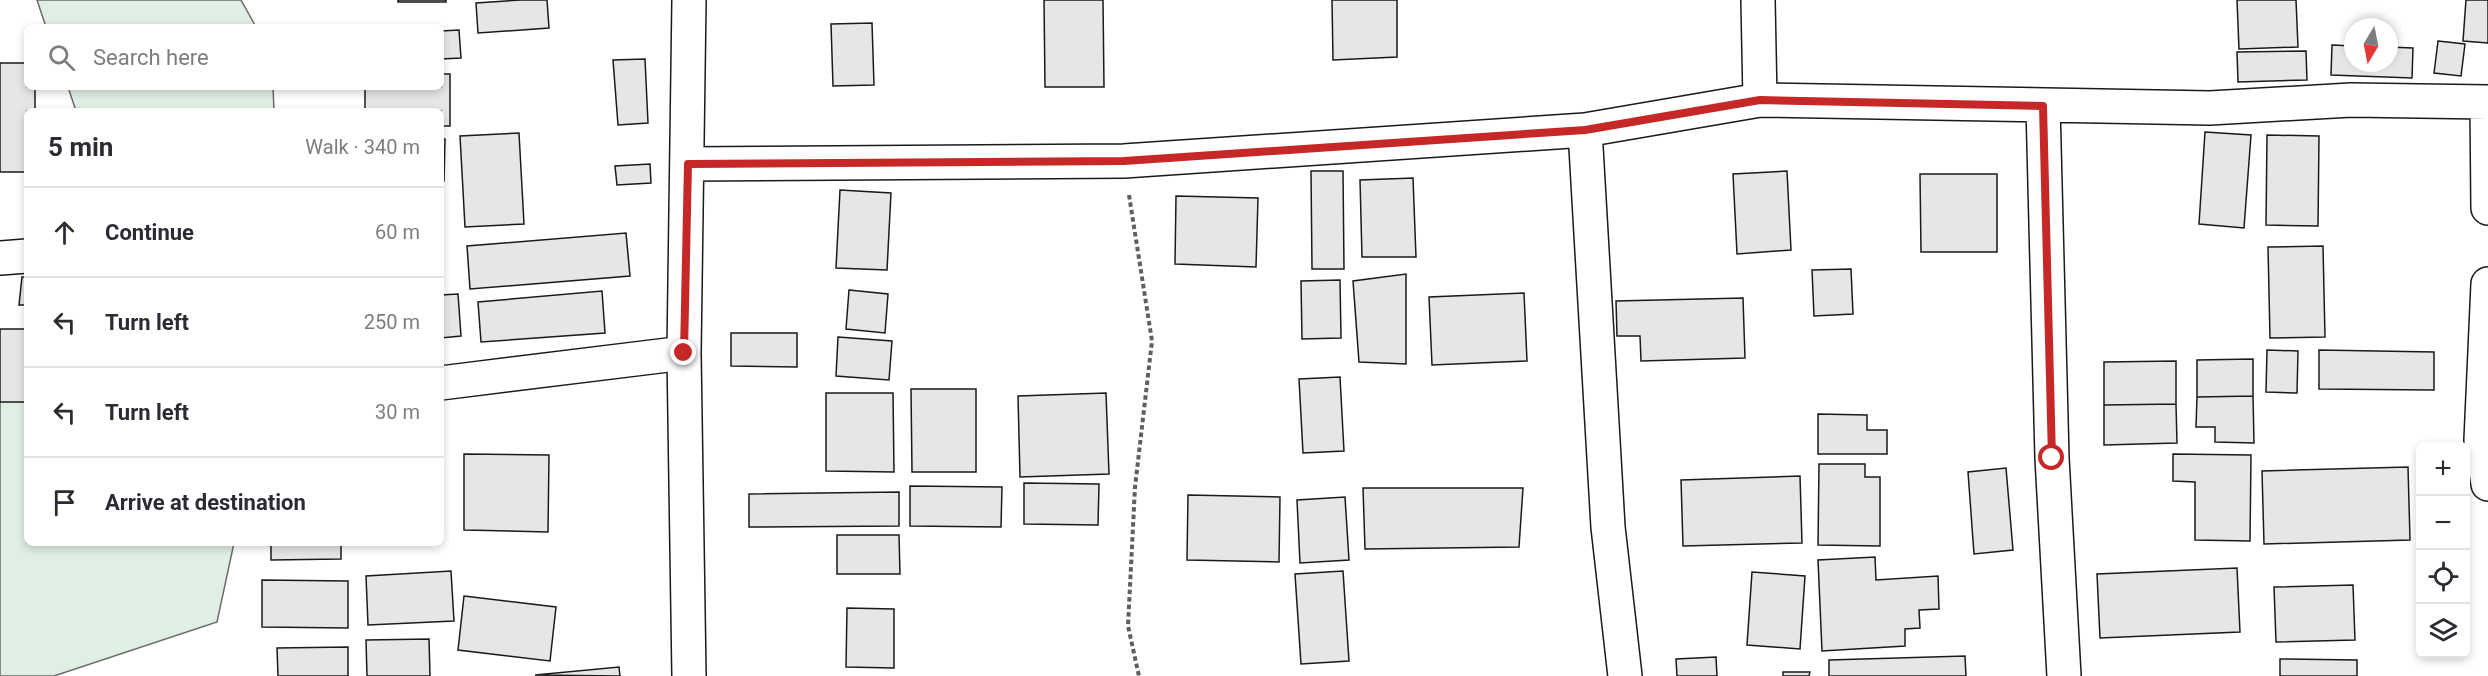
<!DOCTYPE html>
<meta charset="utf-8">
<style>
:root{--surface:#fff;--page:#f7f7f7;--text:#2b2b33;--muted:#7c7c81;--line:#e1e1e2}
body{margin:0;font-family:Roboto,sans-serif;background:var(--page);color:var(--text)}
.controls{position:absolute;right:18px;bottom:18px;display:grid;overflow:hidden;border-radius:9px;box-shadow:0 3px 9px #0003}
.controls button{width:54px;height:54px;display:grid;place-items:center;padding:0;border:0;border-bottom:2px solid var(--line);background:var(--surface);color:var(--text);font:30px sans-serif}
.compass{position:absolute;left:2344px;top:18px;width:54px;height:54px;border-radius:50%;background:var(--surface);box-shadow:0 3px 9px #0003;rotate:190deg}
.stop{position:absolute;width:18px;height:18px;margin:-14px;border:4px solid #c62828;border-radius:50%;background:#fff}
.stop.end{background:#c62828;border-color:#fff;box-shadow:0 2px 6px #0008}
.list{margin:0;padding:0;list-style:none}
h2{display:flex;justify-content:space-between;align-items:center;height:78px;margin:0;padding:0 24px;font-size:26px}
h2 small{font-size:20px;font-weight:400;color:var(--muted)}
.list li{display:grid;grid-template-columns:39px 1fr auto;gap:18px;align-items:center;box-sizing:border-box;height:90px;padding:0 24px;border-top:2px solid var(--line)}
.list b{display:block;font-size:22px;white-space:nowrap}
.list em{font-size:20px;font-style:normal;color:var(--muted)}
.icon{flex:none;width:33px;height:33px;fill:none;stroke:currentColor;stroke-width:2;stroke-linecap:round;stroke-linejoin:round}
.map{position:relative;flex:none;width:2488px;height:676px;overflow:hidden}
.search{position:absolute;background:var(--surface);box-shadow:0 3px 9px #0003;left:24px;top:24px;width:420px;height:66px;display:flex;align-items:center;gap:15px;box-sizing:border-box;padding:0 21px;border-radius:9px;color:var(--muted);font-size:22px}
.panel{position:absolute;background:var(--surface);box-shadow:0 3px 9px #0003;left:24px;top:108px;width:420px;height:438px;border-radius:9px}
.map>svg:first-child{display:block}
.green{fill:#e0efe3;stroke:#6a6a6a;stroke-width:1.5}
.building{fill:#e6e6e6;stroke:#1a1a1a;stroke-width:1.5}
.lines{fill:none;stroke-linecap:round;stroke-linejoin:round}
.minor-casing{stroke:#1a1a1a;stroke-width:36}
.path{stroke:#5f5f5f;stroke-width:4;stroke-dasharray:4.5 3;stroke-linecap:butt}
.minor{stroke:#fff;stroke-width:33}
.route{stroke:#c62828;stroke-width:8}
</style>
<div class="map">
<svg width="2488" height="676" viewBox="0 0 2488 676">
<rect width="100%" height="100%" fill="#fff"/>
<path class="green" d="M37 0H241L256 27H46Z
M68 87H273L274 111H76Z
M27 368V543H234L217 622 54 676H0V395Z"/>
<path class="building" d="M398 0H446V2H398Z
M521 0H547L549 28 478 33 476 3Z
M1044 0H1103L1104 87H1045Z
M1332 0H1397V57L1333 60Z
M2237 0H2296L2298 47 2239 49Z
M2466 0H2488V43L2463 41Z
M872 23 874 85 833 86 831 24Z
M459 30 461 58 441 59V31Z
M2438 41 2465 44 2461 76 2434 73Z
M2332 45 2353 46V63H2389V47L2413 48 2412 78 2331 75Z
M2306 51 2307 80 2238 82 2237 52Z
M645 59 648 123 618 125 613 60Z
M0 63H27V87H35V111H27V172H0Z
M441 74H450V126H441V111H365V87H441Z
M2205 132 2251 135 2244 228 2199 224Z
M519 133 524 224 465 227 460 136Z
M2267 135 2319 136 2318 226 2266 225Z
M441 139H445L444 181H441Z
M650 164 651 183 617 185 615 166Z
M1311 171H1343L1344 269H1312Z
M1787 171 1791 250 1737 254 1733 174Z
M1920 174H1997V252H1921Z
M1413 178 1416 257H1362L1360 180Z
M840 190 891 193 887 270 836 268Z
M1176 196 1258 198 1256 267 1175 264Z
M626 233 630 276 470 289 467 246Z
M2323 246 2325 337 2270 338 2268 247Z
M1851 269 1853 314 1814 316 1812 270Z
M1406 274V364L1359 362 1353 281Z
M22 277H27V305H19Z
M1340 280 1341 338 1302 339 1301 281Z
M849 290 888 294 885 333 846 329Z
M602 291 605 333 481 342 478 302Z
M1524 293 1527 361 1432 365 1429 297Z
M458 294 461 336 441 338V295Z
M1743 298 1745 358 1641 361 1640 336H1617L1616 301Z
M0 329H27V402H0Z
M731 333H797V367L731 366Z
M838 337 892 341 889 380 836 376Z
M2267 350 2298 351 2297 393 2266 392Z
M2319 350 2434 352V390L2319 389Z
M2253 359V396L2197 397V360Z
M2176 361V404L2104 405V362Z
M1340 377 1344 451 1303 453 1299 379Z
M911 389H976V472H912Z
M826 393H893L894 472 826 471Z
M1106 393 1109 474 1020 477 1018 396Z
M2253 396 2254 443 2215 442V427H2196L2197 397Z
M2176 404 2177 443 2104 445V405Z
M1818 414 1867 415V430H1887V454H1818Z
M464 454 549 455 548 532 464 530Z
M2173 454 2251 455 2250 541 2195 540V482L2173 481Z
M1819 464H1865V477H1880V546L1818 545Z
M2408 467 2410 540 2264 544 2262 471Z
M2006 468 2013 550 1974 554 1968 472Z
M1800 476 1802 543 1683 546 1681 480Z
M1024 483 1099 484 1098 525 1024 524Z
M910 486 1002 487 1001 527 910 526Z
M1363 488H1523L1519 547 1365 549Z
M899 492V526L749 527V494Z
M1188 495 1280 497 1279 562 1187 560Z
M1345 497 1349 560 1300 563 1297 500Z
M837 535H899L900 574H837Z
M271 543H341V559L271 560Z
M1875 557 1876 580 1938 576 1939 609 1919 610 1920 628 1905 629V646L1822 651 1818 560Z
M2237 568 2240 632 2100 638 2097 574Z
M451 571 454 621 368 625 366 576Z
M1343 571 1349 661 1301 664 1295 574Z
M1752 572 1805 576 1800 649 1747 645Z
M262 580 348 581V628L262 627Z
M2353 585 2355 640 2276 642 2274 587Z
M464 596 556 607 550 661 458 650Z
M847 608 894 609V668L846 667Z
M429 639 430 676H367L366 640Z
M348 647V676H278L277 648Z
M1965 656 1966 676H1829V660Z
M1716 657 1717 676H1677L1676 659Z
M2280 659 2357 660V676H2280Z
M619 667 620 676 535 675Z
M1783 672H1810L1809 676H1783Z"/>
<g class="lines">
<defs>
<path id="minor" d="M689 0 684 353 689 676
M1758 0 1760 100
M2487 102 2488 208
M2043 106 2052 458 2064 676
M1585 130 1608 527 1625 676
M688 164 1124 161 1585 130 1760 100 2210 108 2351 100 2488 102
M0 258 27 256
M2488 284 2481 440 2488 484
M441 383 684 353"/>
</defs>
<use href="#minor" class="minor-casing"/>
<path class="path" d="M1129 195 1152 341 1135 487 1128 626 1139 676"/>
<use href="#minor" class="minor"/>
</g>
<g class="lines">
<path class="route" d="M684 353 688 164 1124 161 1585 130 1760 100 2043 106 2052 458"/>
</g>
</svg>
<div class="controls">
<button>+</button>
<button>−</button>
<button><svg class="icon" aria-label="locate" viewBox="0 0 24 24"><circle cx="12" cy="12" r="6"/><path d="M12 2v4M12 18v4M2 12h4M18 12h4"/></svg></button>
<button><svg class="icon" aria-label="layers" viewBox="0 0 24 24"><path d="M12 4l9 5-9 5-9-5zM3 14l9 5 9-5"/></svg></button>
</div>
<svg class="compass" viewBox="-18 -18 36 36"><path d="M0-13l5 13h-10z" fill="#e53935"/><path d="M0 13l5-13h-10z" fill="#7c7c81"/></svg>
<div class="stop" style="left:2052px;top:458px"></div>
<div class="stop end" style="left:684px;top:353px"></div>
<div class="search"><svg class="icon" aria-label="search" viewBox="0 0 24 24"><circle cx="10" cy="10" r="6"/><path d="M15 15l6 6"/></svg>Search here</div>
<section class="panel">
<h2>5 min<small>Walk · 340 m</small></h2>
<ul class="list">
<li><svg class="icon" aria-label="ahead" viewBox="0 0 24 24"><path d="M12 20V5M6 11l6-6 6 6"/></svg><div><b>Continue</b></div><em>60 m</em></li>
<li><svg class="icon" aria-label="left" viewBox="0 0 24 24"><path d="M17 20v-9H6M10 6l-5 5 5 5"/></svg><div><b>Turn left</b></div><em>250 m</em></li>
<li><svg class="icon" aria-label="left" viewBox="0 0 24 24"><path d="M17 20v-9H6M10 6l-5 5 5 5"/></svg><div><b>Turn left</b></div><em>30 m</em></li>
<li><svg class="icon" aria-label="arrive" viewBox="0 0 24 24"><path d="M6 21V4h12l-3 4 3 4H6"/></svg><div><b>Arrive at destination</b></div></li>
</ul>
</section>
</div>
